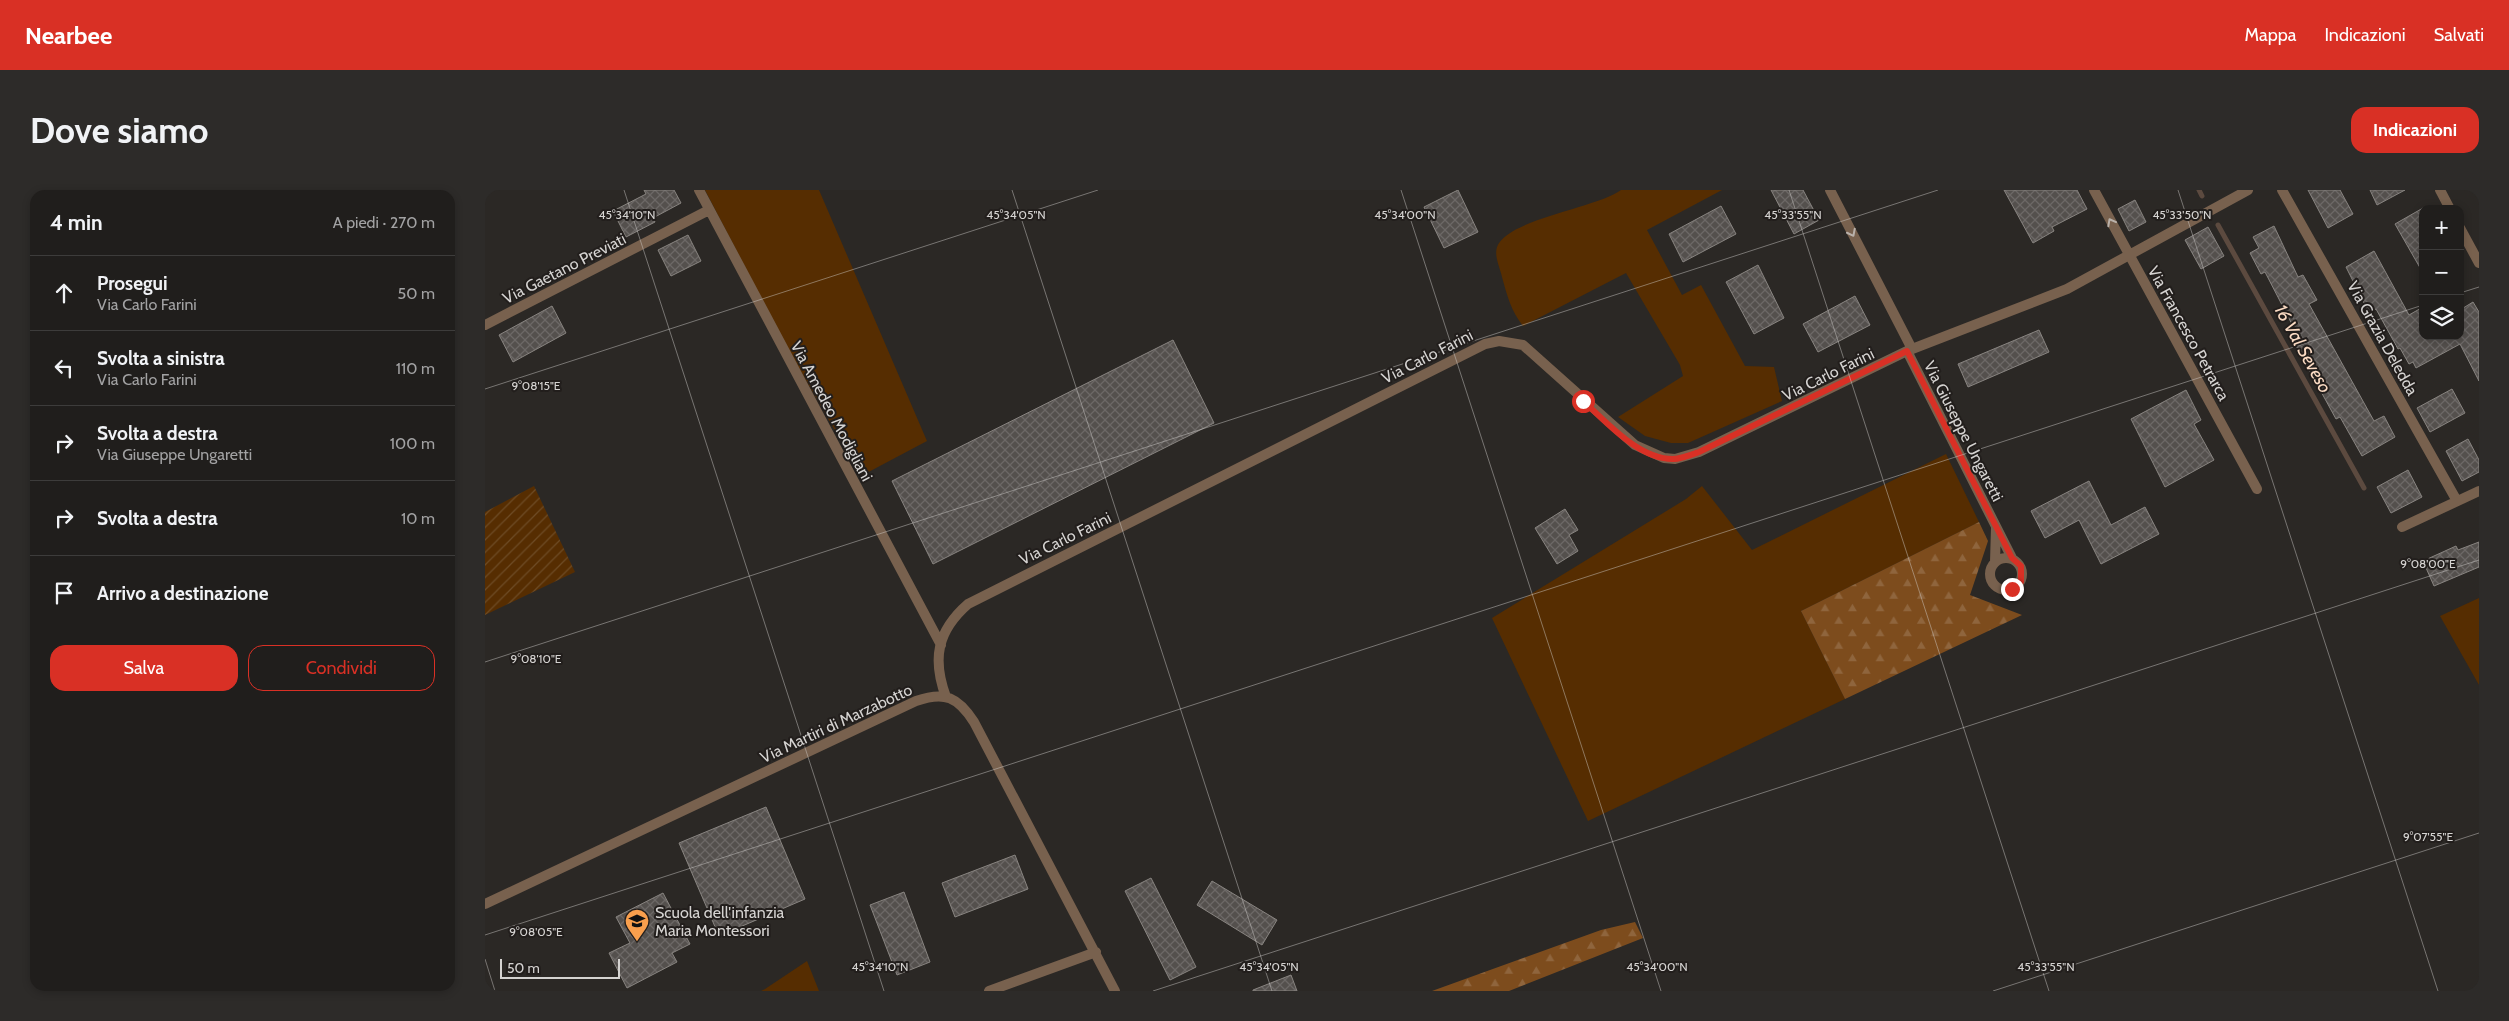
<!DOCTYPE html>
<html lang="it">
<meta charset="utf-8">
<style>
:root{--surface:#201e1c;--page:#2d2b29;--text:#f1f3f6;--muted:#a2a2a3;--line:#3d3c3b;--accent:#d93025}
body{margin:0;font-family:Cabin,sans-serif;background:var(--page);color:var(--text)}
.controls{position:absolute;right:15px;top:15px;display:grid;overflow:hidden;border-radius:10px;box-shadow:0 2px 8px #0003}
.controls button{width:45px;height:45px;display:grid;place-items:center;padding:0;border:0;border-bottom:1px solid var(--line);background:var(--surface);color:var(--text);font:25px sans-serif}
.scale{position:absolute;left:15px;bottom:12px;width:120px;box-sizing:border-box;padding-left:5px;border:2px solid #d5d3d1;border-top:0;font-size:14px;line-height:18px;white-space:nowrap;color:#d5d3d1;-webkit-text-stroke:4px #221e1c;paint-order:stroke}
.stop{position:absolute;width:15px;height:15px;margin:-11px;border:4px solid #d93025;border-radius:50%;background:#fff}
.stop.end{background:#d93025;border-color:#fff;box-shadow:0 1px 5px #0008}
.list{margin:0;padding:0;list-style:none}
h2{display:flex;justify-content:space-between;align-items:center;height:65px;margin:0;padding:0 20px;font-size:21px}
h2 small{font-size:16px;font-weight:400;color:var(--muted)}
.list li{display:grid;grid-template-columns:32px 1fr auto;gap:15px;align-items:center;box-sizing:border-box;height:75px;padding:0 20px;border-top:1px solid var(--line)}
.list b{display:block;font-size:19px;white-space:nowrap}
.list p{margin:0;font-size:16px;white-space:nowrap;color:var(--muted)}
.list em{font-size:16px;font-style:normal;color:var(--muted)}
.actions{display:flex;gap:10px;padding:15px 20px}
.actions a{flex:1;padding:11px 0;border:1px solid var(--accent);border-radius:15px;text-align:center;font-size:18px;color:var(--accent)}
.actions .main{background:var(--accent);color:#fff}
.icon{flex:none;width:28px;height:28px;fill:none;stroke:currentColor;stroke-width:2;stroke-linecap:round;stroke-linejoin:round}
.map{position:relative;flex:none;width:1994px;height:801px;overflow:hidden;border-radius:15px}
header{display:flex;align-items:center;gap:30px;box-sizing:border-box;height:70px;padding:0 25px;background:var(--accent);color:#fff}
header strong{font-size:24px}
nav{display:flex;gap:28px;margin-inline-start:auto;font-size:18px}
.intro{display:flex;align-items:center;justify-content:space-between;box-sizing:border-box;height:120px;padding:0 30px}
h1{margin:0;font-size:35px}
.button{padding:12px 22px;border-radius:15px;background:var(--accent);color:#fff;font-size:18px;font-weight:700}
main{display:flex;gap:30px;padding:0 30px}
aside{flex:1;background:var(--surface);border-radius:15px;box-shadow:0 2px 8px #0003}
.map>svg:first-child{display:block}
.green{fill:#562d01}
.forest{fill:url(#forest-firs)}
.garden{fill:url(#garden-furrows)}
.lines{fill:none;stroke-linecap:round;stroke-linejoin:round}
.stream{stroke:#5c4a3f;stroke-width:5}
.building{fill:url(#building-cross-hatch);stroke:#888480}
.minor{stroke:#78614e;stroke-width:10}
.oneway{stroke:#b9b1aa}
.route{stroke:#d93025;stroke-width:6}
.ticks{fill:none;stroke:#d5d3d1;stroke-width:1;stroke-opacity:0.45}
.labels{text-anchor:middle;stroke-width:4;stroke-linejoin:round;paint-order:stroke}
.street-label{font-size:16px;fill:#d5d3d1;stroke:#221e1c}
.poi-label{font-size:16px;fill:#d5d3d1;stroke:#221e1c;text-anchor:start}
.water-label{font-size:18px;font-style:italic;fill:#fbdbc3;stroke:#221e1c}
.ticks-label{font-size:12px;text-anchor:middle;fill:#d5d3d1;stroke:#221e1c;stroke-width:4;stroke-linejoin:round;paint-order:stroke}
</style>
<header>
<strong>Nearbee</strong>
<nav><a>Mappa</a><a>Indicazioni</a><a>Salvati</a></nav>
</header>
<div class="intro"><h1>Dove siamo</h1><a class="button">Indicazioni</a></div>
<main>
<aside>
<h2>4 min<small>A piedi · 270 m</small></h2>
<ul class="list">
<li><svg class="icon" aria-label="ahead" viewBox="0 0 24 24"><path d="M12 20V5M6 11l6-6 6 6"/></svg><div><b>Prosegui</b><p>Via Carlo Farini</p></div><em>50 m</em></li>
<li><svg class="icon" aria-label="left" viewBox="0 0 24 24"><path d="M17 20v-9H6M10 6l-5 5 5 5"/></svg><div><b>Svolta a sinistra</b><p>Via Carlo Farini</p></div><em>110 m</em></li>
<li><svg class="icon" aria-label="right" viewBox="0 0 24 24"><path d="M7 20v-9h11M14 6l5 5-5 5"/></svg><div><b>Svolta a destra</b><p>Via Giuseppe Ungaretti</p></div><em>100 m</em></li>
<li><svg class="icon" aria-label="right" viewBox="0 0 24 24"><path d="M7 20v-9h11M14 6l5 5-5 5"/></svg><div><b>Svolta a destra</b></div><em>10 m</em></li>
<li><svg class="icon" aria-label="arrive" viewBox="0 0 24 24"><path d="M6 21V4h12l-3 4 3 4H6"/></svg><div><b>Arrivo a destinazione</b></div></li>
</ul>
<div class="actions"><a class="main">Salva</a><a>Condividi</a></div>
</aside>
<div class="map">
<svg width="1994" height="801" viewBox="0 0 1994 801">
<defs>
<pattern id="forest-firs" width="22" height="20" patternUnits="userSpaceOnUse" patternTransform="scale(1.25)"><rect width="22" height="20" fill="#7d4c1d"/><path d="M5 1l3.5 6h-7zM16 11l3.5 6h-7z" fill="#8f653d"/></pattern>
<pattern id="garden-furrows" width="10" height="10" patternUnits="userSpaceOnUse" patternTransform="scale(1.25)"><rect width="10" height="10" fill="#562d01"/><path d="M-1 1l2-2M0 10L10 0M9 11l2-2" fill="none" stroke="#6d4b25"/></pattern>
<pattern id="building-cross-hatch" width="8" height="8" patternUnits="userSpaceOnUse" patternTransform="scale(1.25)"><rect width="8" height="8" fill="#54504d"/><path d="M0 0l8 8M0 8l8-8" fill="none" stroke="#6c6866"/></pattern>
</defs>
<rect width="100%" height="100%" fill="#2b2825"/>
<path class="green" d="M220 0H334L442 251 376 286 298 150Z
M1136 0H1237L1162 40 1197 105 1216 95 1260 176 1289 177 1297 211 1203 253H1186L1160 246 1133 227 1198 186 1195 175 1141 83 1038 136C1026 121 1022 105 1017 87 1015 78 1009 66 1012 57 1022 29 1112 18 1136 0Z
M1461 264 1494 332 1316 421 1360 509 1103 631 1007 428 1201 309 1217 296 1267 360Z
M1994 408V495L1955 426Z
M322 771 334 801H276L280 799Z"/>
<path class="forest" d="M1494 332 1503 351 1485 405 1537 425 1360 509 1316 421Z
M1150 732 1158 748 1024 801H947L1116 740Z"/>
<path class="garden" d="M49 296 90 382 0 425V322Z"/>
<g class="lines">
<path class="stream" d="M1714 0 1717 6
M1733 35 1879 298"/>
</g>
<path class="building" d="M159 0H189L196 13 168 28 170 32 141 47 128 21 161 4Z
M973 0 993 42 959 58 939 17Z
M1286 0H1318L1334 30 1309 44Z
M1519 0H1592L1602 19 1567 37 1569 41 1548 53Z
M1823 0H1855L1868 24 1843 38Z
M1885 0H1920L1892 15Z
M1650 10 1661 32 1644 41 1633 19Z
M1236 16 1251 44 1198 72 1184 44Z
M1938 18V83L1910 34Z
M1789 36 1813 87 1818 85 1832 110 1824 114 1889 231 1899 226 1910 247 1877 266 1855 227 1851 229 1805 145 1811 142 1780 82 1776 84 1765 63 1774 58 1768 47Z
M1723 37 1739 66 1716 79 1700 50Z
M203 45 216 71 186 86 173 60Z
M1889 61 1924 125 1938 117V146H1975V120L1988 112 1994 122V191L1975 154 1931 178 1928 172 1924 174 1915 158 1913 159 1891 119 1884 123 1861 77Z
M1273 75 1299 128 1269 144 1241 92Z
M1370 106 1385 135 1333 162 1318 134Z
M67 116 81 143 28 172 14 145Z
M1554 140 1564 162 1483 197 1473 174Z
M688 150 729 233 448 374 407 291Z
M1967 199 1980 223 1945 242 1932 218Z
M1701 200 1716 230 1709 234 1729 270 1680 297 1646 229Z
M1983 249 1994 270V282L1977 291 1961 261Z
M1923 280 1937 307 1906 323 1892 297Z
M1604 291 1626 335 1660 317 1674 344 1616 374 1594 330 1560 348 1546 321Z
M1080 319 1093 340 1084 345 1093 361 1072 374 1050 338Z
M1994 352V377L1949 396 1938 371 1971 356 1973 360Z
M281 617 320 709 234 746 194 653Z
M530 665 543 699 470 727 457 693Z
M666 688 711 777 685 790 640 701Z
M727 691 792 730 777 755 712 715Z
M419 702 445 772 412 785 385 715Z
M178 703 205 754 187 763 192 772 142 798 124 763 145 753 131 727Z
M806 785 812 801H768V800Z"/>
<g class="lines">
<path class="minor" d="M214 0 456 455
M1345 0 1427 159
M1609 0 1772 299
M1797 0 1972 311
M1955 0 1965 19
M1975 38 1994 73
M0 135 224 20
M1422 161 1527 368
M1917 337 1994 301
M1505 384a16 16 0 1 1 32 0a16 16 0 1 1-32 0Z
M1510 372 1511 338
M461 507C447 469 452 441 483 414L1000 154 1014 151 1038 155 1150 255 1179 268 1190 269 1214 262 1422 161 1582 99 1763 0
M0 714 431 511C460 501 473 507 489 532L630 801
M504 801 611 762"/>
</g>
<defs><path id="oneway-chevron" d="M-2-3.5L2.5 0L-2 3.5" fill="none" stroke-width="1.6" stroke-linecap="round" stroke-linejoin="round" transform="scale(1.25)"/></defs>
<g class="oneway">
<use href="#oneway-chevron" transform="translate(1626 32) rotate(-118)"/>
<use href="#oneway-chevron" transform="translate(1367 43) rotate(63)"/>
</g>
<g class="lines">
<path class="route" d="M1098 211C1122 232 1153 269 1188 269 1196 269 1206 265 1214 262L1422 161 1527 368 1536 376V392L1527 399"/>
</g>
<path class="ticks" d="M139 0 399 801M527 0 787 801M916 0 1176 801M1304 0 1564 801M1693 0 1953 801M1975 103 1994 97M0 199 613 0M0 472 1453 0M0 745 1938 115M0 769 10 801M668 801 1994 370M1508 801 1994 643"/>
<defs>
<symbol id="school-pin" viewBox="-11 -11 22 30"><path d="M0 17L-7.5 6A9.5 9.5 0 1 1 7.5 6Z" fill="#f99f4d" stroke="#221e1c"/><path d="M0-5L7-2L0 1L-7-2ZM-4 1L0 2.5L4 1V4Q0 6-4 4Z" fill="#111"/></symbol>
</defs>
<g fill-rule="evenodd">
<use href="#school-pin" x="138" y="717" width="28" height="38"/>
</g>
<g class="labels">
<g class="street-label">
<text transform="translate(79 78) rotate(-27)" y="6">Via Gaetano Previati</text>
<text transform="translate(1704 143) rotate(61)" y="6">Via Francesco Petrarca</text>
<text transform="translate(1898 148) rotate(61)" y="6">Via Grazia Deledda</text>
<text transform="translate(942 166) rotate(-27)" y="6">Via Carlo Farini</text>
<text transform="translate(1343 184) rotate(-26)" y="6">Via Carlo Farini</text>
<text transform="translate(347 221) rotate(62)" y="6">Via Amedeo Modigliani</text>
<text transform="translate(1479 241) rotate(63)" y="6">Via Giuseppe Ungaretti</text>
<text transform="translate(580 348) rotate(-26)" y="6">Via Carlo Farini</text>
<text transform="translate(351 533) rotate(-25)" y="6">Via Martiri di Marzabotto</text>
</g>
<g class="poi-label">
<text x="170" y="728">Scuola dell'infanzia<tspan x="170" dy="18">Maria Montessori</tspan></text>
</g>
<g class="water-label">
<text transform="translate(1818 159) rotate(61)" y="6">16 Val Seveso</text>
</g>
</g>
<g class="ticks-label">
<text x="142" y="29">45°34'10"N</text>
<text x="531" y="29">45°34'05"N</text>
<text x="920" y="29">45°34'00"N</text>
<text x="1308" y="29">45°33'55"N</text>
<text x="1697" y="29">45°33'50"N</text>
<text x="51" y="200">9°08'15"E</text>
<text x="1943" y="378">9°08'00"E</text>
<text x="51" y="473">9°08'10"E</text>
<text x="1943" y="651">9°07'55"E</text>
<text x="51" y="746">9°08'05"E</text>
<text x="395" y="781">45°34'10"N</text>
<text x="784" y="781">45°34'05"N</text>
<text x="1172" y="781">45°34'00"N</text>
<text x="1561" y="781">45°33'55"N</text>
</g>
</svg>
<div class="controls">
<button>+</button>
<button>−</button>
<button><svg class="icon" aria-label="layers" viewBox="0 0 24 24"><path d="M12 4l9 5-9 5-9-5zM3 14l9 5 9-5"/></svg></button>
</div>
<div class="scale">50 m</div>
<div class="stop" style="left:1098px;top:211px"></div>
<div class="stop end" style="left:1527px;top:399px"></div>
</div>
</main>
